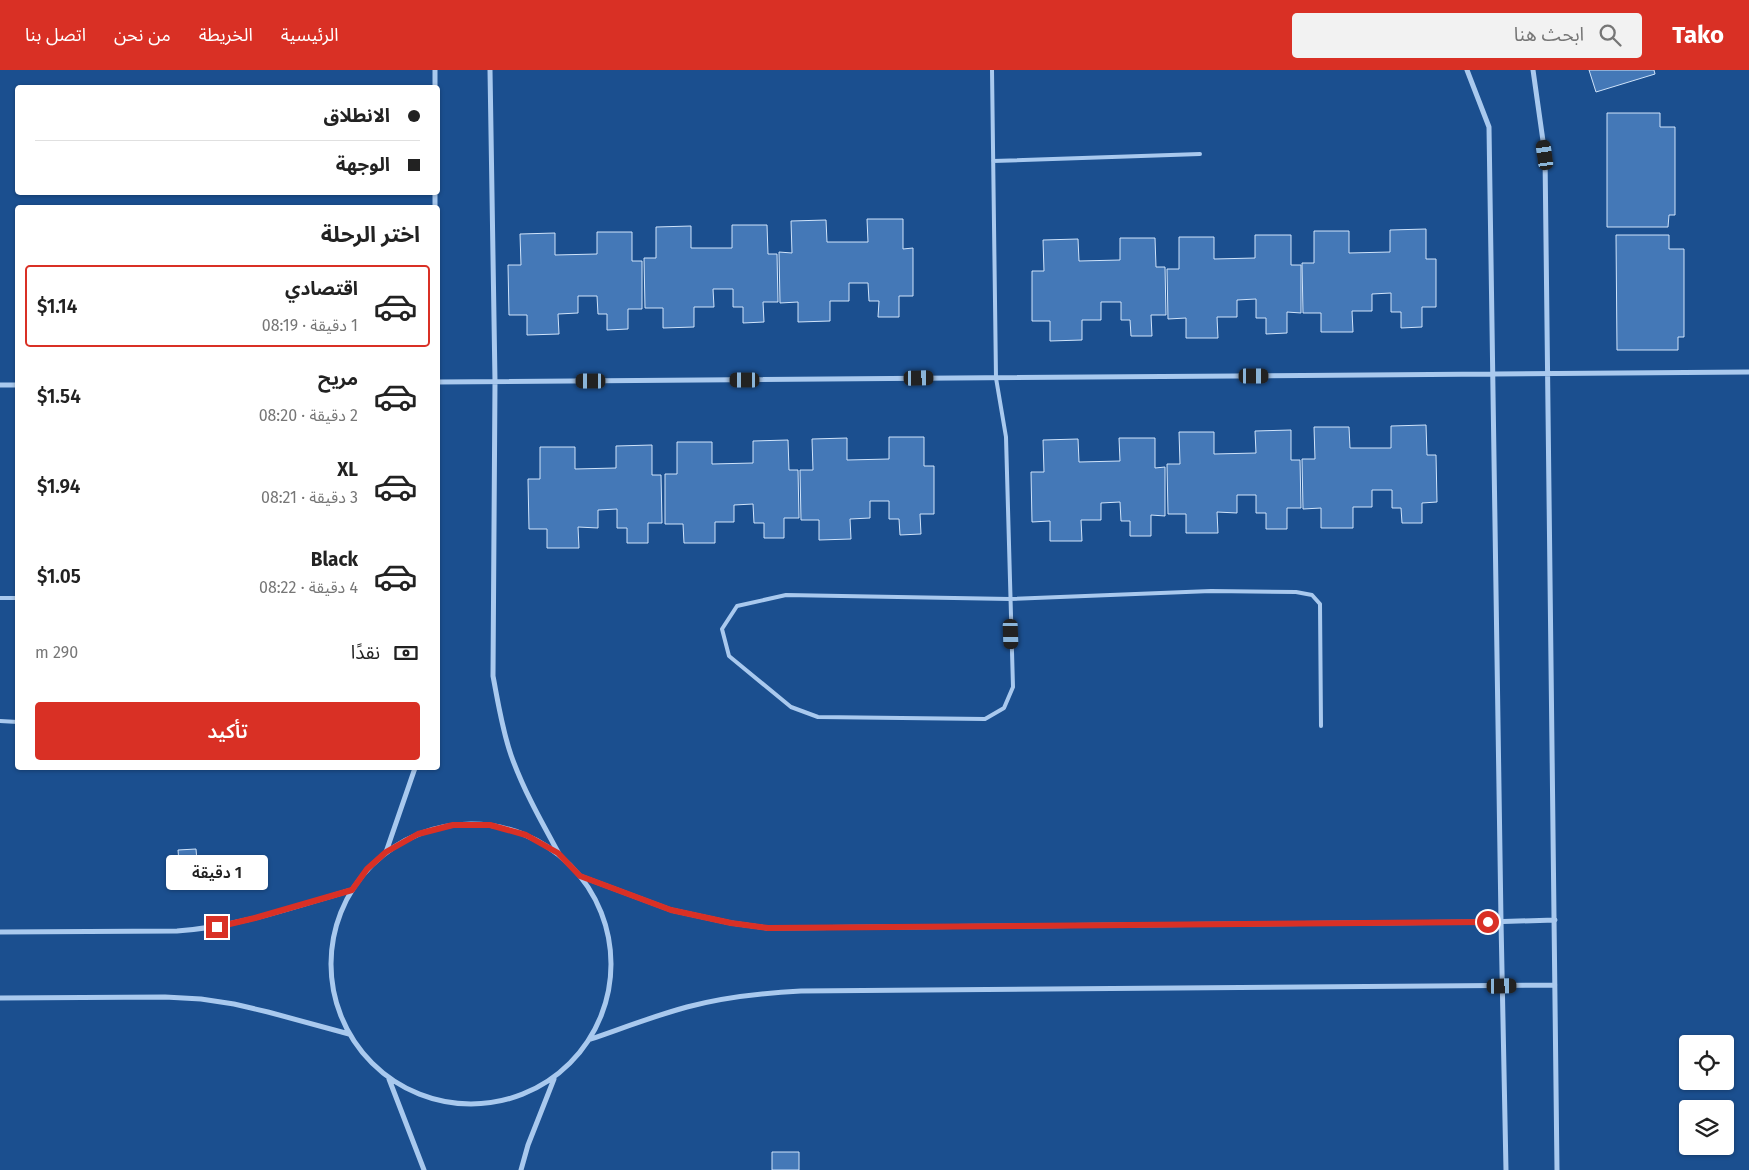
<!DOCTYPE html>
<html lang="ar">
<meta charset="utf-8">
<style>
:root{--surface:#fff;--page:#f2f2f2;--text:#222;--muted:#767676;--line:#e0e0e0;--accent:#d93025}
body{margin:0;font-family:"Fira Sans","Noto Sans Arabic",sans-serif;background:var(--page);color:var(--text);direction:rtl;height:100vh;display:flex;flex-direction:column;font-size:19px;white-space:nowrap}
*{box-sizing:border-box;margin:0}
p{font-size:16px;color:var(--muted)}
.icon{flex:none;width:28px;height:28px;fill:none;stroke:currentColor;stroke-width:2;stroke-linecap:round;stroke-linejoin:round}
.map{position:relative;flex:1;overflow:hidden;direction:ltr}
.drawer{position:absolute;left:15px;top:135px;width:425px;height:565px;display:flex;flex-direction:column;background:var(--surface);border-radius:5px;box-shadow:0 1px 4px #0004;direction:rtl}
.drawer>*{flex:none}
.banner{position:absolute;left:15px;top:15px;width:425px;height:110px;border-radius:5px;box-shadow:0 1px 4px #0004;direction:rtl;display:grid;align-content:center;height:110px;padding:0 20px;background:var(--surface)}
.controls{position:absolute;left:1679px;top:965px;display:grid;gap:10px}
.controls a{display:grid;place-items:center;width:55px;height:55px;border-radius:5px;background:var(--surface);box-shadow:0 1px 4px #0004;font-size:25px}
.end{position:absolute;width:22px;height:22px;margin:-11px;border:6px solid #d93025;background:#fff;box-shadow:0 0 0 2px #fff}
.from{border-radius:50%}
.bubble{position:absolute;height:35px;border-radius:5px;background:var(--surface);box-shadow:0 1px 4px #0004;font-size:16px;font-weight:600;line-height:35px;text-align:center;direction:rtl}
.car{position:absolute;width:15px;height:30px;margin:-15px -8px;border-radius:6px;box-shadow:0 0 4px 1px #0007;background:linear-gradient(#222 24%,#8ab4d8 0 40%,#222 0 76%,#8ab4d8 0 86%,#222 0)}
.banner b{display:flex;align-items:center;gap:18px;height:48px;font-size:19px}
.banner b+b{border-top:1px solid var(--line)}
.banner i{width:12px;height:12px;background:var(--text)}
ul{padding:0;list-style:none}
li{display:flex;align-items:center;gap:15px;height:82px;margin:0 10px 8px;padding:0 10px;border:2px solid transparent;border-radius:5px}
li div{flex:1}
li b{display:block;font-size:19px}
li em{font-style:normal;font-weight:600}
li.active{border-color:var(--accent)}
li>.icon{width:45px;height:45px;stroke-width:1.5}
h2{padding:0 20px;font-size:22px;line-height:60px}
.pay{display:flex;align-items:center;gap:12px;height:55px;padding:0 20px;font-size:19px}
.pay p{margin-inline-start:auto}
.button{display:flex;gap:10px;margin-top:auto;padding:10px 20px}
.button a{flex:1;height:58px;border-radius:5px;background:var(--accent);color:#fff;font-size:20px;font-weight:600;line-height:58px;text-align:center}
header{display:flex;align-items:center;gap:30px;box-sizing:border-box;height:70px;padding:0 25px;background:var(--accent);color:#fff}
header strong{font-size:24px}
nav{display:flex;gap:28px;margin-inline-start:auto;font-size:18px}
.search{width:350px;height:45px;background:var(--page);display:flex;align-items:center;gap:12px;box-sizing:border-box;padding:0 18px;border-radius:5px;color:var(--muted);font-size:19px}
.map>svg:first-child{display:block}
</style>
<header>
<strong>Tako</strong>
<div class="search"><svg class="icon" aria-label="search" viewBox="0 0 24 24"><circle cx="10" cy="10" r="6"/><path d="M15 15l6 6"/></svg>ابحث هنا</div>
<nav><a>الرئيسية</a><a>الخريطة</a><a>من نحن</a><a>اتصل بنا</a></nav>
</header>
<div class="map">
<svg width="1749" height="1100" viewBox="0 0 1749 1100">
<rect width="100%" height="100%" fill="#1b4f8f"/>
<path fill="#4478b7" stroke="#cfe3fa" d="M 1589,0 L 1654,0 L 1655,4 L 1596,22 Z
M 1607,43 L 1660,43 L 1660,57 L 1675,57 L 1675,145 L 1669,145 L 1668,157 L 1607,157 Z
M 867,149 L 903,149 L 903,179 L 913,178 L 913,226 L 899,226 L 899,247 L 878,247 L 879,231 L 869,231 L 868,213 L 849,213 L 849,231 L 830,231 L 830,251 L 798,252 L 798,232 L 780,233 L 779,182 L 792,183 L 791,151 L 826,150 L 827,172 L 868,172 Z
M 732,155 L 767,155 L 768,184 L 777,184 L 778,232 L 763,232 L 764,252 L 743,253 L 743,237 L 733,237 L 733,219 L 713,219 L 714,237 L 694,237 L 694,257 L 663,258 L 663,238 L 645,238 L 644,188 L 656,188 L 656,157 L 691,156 L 691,178 L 732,178 Z
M 1426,159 L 1426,189 L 1436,189 L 1436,237 L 1422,237 L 1422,257 L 1401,258 L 1401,242 L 1391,242 L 1391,223 L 1372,224 L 1372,241 L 1352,241 L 1353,262 L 1321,262 L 1321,243 L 1303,243 L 1302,193 L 1314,193 L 1314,161 L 1349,161 L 1349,183 L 1390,182 L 1390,160 Z
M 597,162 L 632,162 L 632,191 L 642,191 L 642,239 L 628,239 L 628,259 L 607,260 L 607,244 L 598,244 L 597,226 L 578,226 L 578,243 L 558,244 L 559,264 L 527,265 L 527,245 L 509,245 L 508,195 L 521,195 L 520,164 L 555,163 L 555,185 L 597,184 Z
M 1255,165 L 1291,165 L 1291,195 L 1301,195 L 1301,243 L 1287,242 L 1287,263 L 1266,264 L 1266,248 L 1256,248 L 1256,229 L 1237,230 L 1237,247 L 1217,247 L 1218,268 L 1186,268 L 1186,248 L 1168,249 L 1167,199 L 1179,199 L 1179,167 L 1214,167 L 1214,189 L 1255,188 Z
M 1616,165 L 1669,165 L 1669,179 L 1684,179 L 1684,267 L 1678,267 L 1678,280 L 1617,280 Z
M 1120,168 L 1155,168 L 1156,197 L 1165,197 L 1166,245 L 1151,245 L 1152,266 L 1131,266 L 1130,250 L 1121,250 L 1121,232 L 1101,232 L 1101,250 L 1082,250 L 1082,270 L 1050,271 L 1050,251 L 1032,251 L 1032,201 L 1044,201 L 1043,170 L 1078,169 L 1079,191 L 1120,190 Z
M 1426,355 L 1427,385 L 1436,385 L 1437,432 L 1422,433 L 1422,453 L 1402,453 L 1401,438 L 1392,438 L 1392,420 L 1372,420 L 1372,437 L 1353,437 L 1353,458 L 1321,458 L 1321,438 L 1303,439 L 1302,389 L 1315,389 L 1314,357 L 1349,357 L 1350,378 L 1391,378 L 1391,356 Z
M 1291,360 L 1291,390 L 1300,390 L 1301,438 L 1287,438 L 1287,459 L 1266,459 L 1266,443 L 1256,443 L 1256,425 L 1237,425 L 1237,443 L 1217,442 L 1218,463 L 1186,463 L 1186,444 L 1168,444 L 1167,394 L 1180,394 L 1179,362 L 1214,362 L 1214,384 L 1256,383 L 1255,361 Z
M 889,367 L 924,367 L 924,396 L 934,396 L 934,444 L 920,444 L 921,464 L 900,465 L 899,449 L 889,449 L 889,431 L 870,431 L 870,448 L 850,449 L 851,469 L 819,470 L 819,450 L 801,450 L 800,400 L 813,400 L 812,369 L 847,368 L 847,390 L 889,389 Z
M 1119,368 L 1155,368 L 1155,398 L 1165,397 L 1165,446 L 1151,445 L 1151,466 L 1130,466 L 1130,451 L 1121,451 L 1120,432 L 1101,433 L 1101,450 L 1081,450 L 1082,471 L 1050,471 L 1050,451 L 1032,452 L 1031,402 L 1044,402 L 1043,370 L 1078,369 L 1079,392 L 1120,391 Z
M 788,370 L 789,400 L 798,400 L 799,448 L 784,448 L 784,468 L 764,468 L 764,453 L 754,453 L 753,434 L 734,435 L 734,452 L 715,452 L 715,473 L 684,473 L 683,454 L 665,454 L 665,404 L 677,404 L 677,372 L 712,372 L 712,394 L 753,393 L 753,371 Z
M 652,375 L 652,405 L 661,405 L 662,453 L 648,453 L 648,473 L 627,473 L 627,458 L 617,458 L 617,439 L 598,440 L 598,458 L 578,457 L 579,478 L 547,478 L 547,459 L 529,459 L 528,409 L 540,409 L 540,377 L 575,377 L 575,399 L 616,398 L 616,376 Z
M 196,779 L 198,803 L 180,805 L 178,780 Z
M 772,1082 L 799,1082 L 799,1100 L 772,1100 Z"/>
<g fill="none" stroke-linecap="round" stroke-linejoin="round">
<path stroke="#a9c9ee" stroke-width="4" d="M 992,0 L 996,308 L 1006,367 L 1013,617 L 1004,638 L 985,649 L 818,647 L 791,637 L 729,586 L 722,559 L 737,536 L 786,525 L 1010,529 L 1211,521 L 1296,522 L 1312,525 L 1320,534 L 1321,656
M 993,91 L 1200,84
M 0,528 L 18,528
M 0,651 L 18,652"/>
<path stroke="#a9c9ee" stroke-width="5" d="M 435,0 L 435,18
M 490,0 L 495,311 L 493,606 C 498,632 502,659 511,685 C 523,719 541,751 558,782
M 1467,0 L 1489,57 L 1501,851 L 1506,1100
M 1533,0 L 1545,85 L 1557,1100
M 435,122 L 435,138
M 438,312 L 1749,302
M 0,315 L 18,315
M331 894a140 140 0 1 1 280 0a140 140 0 1 1-280 0Z
M 386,782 L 415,698
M 580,806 L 671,840 L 731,853 L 767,858 L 1488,852 L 1555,850
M 0,862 L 177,861 C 238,857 293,837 352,820
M 0,928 L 165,927 L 201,929 L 234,934 L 268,942 L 349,964
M 591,969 C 623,958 654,946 687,937 C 724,927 762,923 801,921 L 1555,915
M 389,1009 L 424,1100
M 521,1100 L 528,1075 L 554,1009"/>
</g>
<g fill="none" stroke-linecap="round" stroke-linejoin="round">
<path stroke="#d93025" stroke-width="6" d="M 217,857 L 255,848 L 352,820 L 367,799 L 386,782 L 418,764 L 453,755 L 490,755 L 526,765 L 558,783 L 580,806 L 671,840 L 731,853 L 768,858 L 1488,852"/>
</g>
</svg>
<div class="controls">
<a><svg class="icon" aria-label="locate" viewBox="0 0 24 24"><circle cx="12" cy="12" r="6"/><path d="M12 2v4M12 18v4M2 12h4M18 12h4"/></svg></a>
<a><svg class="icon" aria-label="layers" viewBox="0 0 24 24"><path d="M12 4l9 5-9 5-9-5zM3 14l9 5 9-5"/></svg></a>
</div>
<i class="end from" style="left:1488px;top:852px"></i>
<i class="end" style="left:217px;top:857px"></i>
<div class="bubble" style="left:166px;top:785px;width:102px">1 دقيقة</div>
<i class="car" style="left:1545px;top:85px;rotate:352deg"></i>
<i class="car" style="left:1254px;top:306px;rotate:90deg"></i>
<i class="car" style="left:919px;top:308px;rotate:89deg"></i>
<i class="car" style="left:745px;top:310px;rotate:270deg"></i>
<i class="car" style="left:591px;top:311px;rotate:270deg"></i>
<i class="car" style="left:1011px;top:564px;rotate:178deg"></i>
<i class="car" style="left:1502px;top:916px;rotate:89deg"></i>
<div class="banner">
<b><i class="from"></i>الانطلاق</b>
<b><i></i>الوجهة</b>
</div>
<section class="drawer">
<h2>اختر الرحلة</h2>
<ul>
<li class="active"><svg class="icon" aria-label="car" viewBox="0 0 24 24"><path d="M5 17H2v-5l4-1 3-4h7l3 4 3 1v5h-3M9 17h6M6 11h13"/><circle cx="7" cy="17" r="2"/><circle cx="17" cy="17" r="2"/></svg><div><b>اقتصادي</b><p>1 دقيقة · 08:19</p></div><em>$1.14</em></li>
<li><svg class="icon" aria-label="car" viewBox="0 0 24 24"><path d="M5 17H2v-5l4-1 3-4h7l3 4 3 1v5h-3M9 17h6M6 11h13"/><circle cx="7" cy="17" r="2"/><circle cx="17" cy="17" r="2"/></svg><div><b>مريح</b><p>2 دقيقة · 08:20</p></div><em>$1.54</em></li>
<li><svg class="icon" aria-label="car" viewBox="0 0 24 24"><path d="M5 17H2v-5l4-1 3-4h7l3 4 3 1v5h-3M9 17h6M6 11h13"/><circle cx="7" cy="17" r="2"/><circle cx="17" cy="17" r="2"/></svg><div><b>XL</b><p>3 دقيقة · 08:21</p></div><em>$1.94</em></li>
<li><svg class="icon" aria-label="car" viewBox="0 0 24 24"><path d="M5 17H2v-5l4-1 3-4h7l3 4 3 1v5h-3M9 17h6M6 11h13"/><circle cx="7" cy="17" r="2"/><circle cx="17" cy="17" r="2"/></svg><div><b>Black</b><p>4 دقيقة · 08:22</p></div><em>$1.05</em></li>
</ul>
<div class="pay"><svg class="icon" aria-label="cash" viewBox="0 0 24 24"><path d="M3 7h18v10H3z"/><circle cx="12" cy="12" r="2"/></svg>نقدًا<p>290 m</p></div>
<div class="button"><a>تأكيد</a></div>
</section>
</div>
